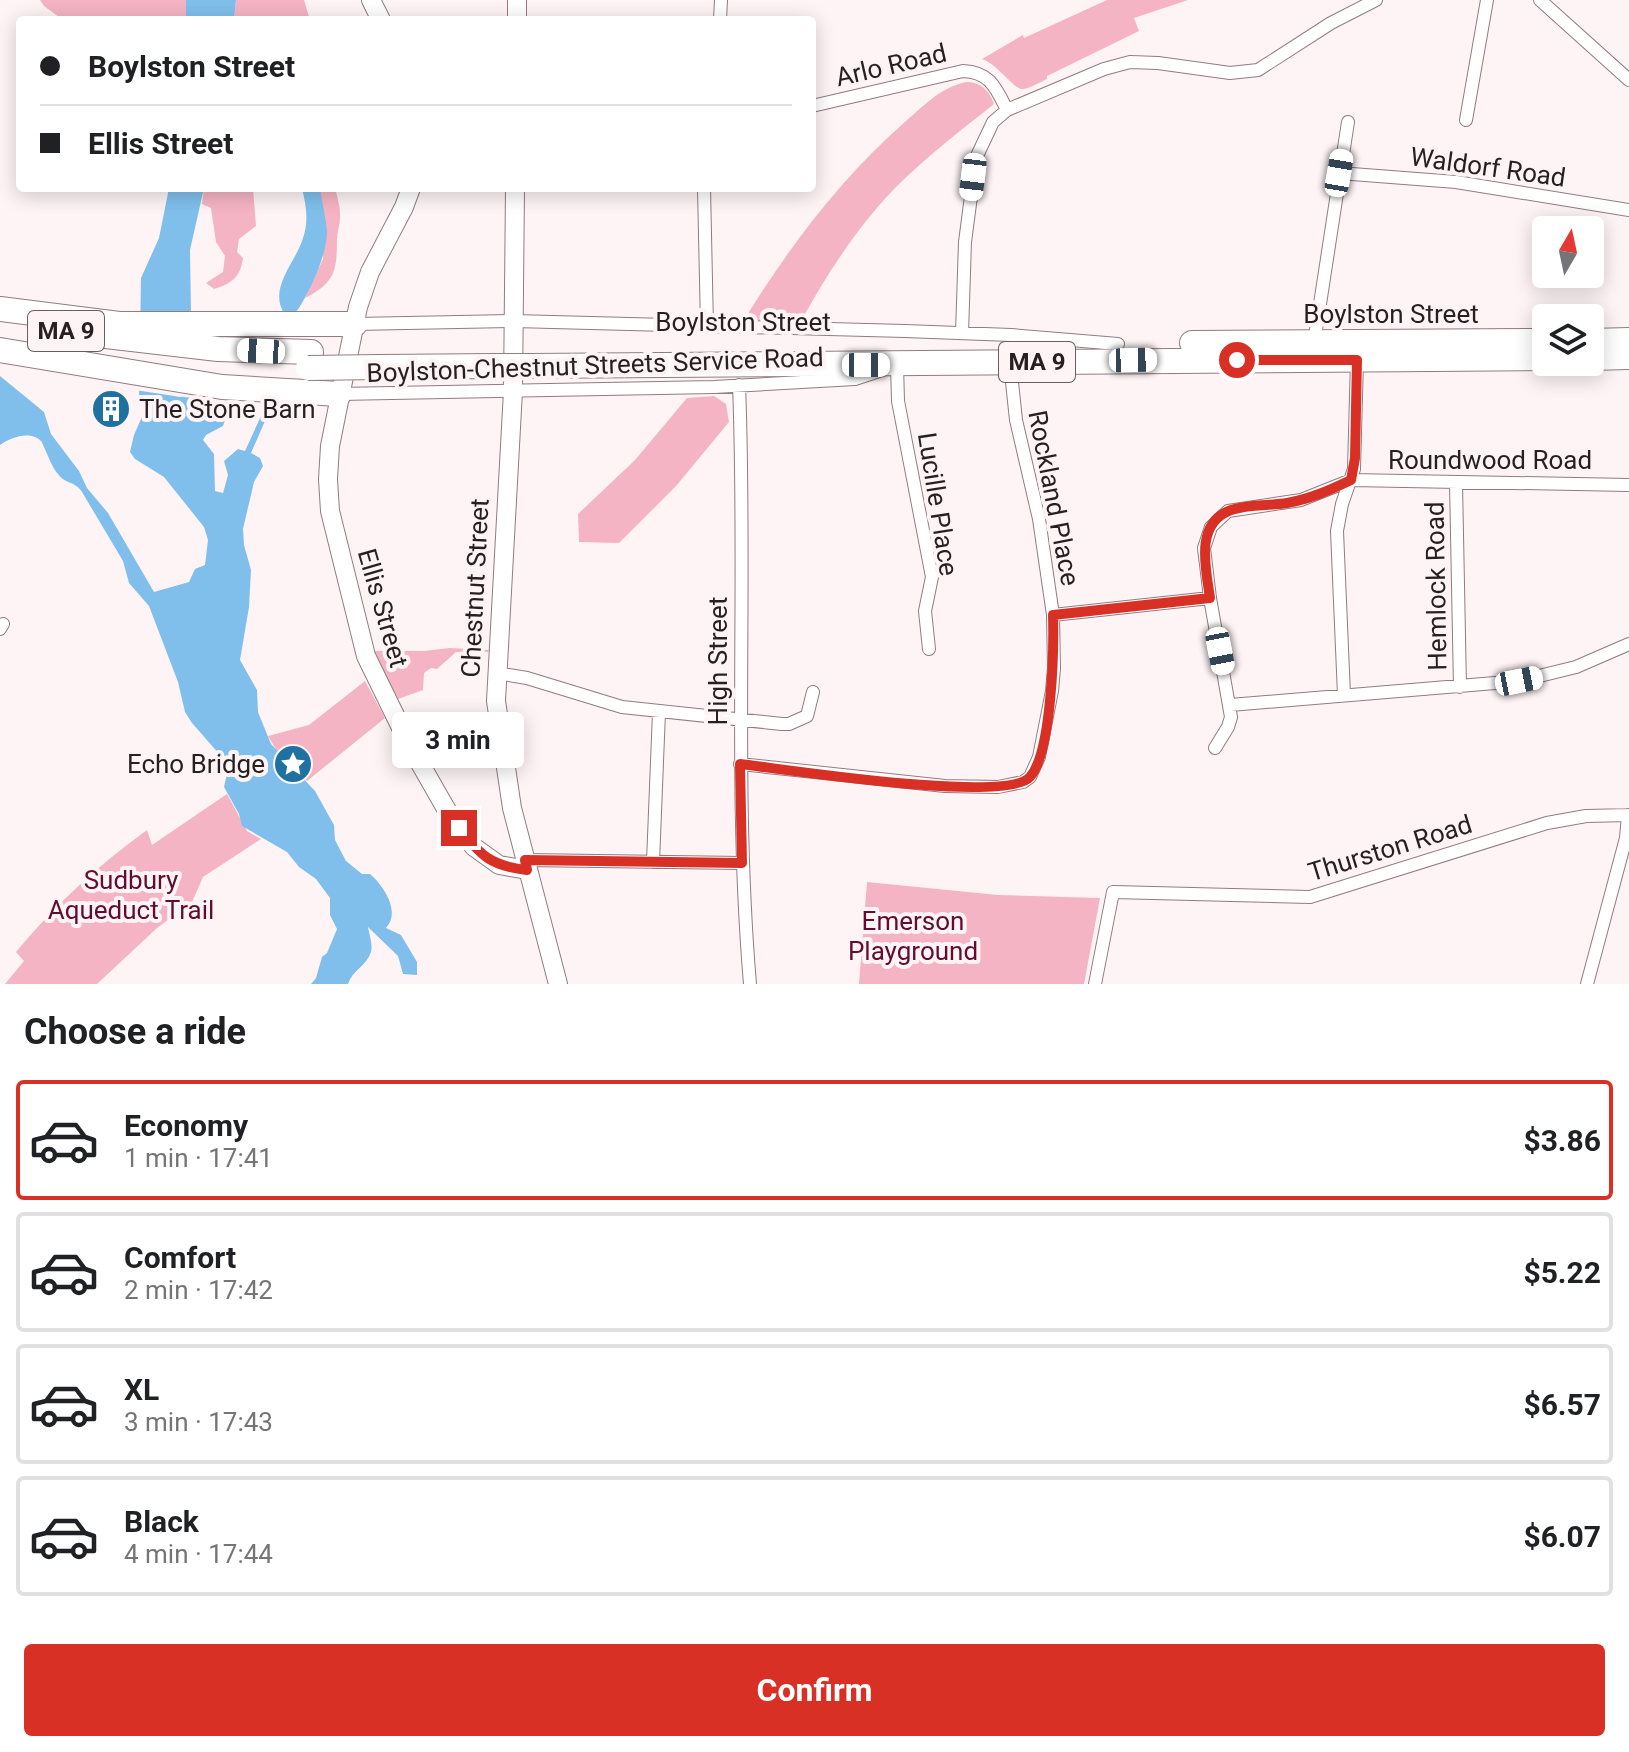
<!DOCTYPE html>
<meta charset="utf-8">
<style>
:root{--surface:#fff;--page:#f2f2f2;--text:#202124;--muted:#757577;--line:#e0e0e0;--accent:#d93025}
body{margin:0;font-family:Roboto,sans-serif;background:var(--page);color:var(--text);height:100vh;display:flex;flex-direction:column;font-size:30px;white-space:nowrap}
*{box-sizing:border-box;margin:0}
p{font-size:26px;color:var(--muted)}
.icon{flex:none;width:44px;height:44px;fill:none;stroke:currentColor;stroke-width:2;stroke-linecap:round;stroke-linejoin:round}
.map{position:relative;height:984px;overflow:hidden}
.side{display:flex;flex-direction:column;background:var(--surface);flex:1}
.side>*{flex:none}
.hud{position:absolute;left:16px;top:16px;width:800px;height:176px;border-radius:8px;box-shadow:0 4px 20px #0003;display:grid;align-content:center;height:176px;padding:0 24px;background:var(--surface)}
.needle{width:52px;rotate:9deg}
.controls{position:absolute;left:1532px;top:216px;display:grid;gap:16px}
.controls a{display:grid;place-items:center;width:72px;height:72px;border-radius:8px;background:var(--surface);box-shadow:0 4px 20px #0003;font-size:40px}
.end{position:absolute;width:36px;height:36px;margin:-18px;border:10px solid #d93025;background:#fff;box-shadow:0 0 0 4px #fff}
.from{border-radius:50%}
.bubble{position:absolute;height:56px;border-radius:8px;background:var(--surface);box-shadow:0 4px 20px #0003;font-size:26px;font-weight:700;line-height:56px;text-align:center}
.car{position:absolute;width:24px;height:48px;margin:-24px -12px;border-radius:10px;box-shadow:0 0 6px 2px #0007;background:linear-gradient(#fff 24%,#345 0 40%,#fff 0 76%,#345 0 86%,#fff 0)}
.hud b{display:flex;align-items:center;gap:28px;height:76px;font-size:30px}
.hud b+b{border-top:2px solid var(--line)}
.hud i{width:20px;height:20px;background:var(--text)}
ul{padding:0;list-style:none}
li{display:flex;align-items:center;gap:24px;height:120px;margin:0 16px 12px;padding:0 8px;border:4px solid var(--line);border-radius:8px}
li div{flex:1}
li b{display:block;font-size:30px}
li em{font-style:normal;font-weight:700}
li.active{border-color:var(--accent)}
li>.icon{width:72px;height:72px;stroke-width:1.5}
h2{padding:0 24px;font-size:36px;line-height:96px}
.primary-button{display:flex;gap:16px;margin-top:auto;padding:16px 24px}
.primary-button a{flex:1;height:92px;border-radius:8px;background:var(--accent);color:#fff;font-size:32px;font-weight:700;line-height:92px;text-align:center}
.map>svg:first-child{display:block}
</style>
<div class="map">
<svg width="1629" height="984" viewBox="0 0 1629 984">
<rect width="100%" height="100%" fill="#fef4f6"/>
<path fill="#f5b4c3" d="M 40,0 L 186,0 L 186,20 L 63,20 L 44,6 Z
M 236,0 L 304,0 L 310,20 L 234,20 Z
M 1107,0 L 1188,0 L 1134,18 L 1139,31 L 1047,76 L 1047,79 C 1040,82 1031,88 1023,89 C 1014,90 999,65 982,59 L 1023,35 L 1024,38 Z
M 966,82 C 981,82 989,90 994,104 C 960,131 925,158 894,189 C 856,229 827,274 801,321 L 744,320 C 789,247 841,178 906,121 C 926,104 940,88 966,82 Z
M 204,188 L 253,188 L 256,226 L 239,239 L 237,252 L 243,258 C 240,278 232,283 214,289 L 206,283 L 223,272 L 225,256 L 216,242 L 211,208 L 202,204 Z
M 320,188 L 335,188 C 337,196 340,205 340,214 C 341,223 337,231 337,240 C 337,270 335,283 305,298 L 323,259 Z
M 714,396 L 726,404 L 729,422 L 676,486 L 619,543 L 579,542 L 578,514 L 635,460 L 687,398 Z
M 450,648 L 489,650 L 488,652 L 456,652 L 437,669 L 431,668 L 424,673 L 423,690 L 398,699 L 372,651 L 424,651 Z
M 365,681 L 385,718 L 307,781 L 280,756 L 268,736 L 309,725 Z
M 227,794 L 247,831 L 261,839 L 203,877 L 192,902 L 157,928 L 97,984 L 5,984 L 24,961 L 16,952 C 55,905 97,866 147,830 L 152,845 Z
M 867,882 L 998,895 L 1100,898 L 1084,984 L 859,984 Z"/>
<path fill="#80bfec" d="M 186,0 L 236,0 L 234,20 L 186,20 Z
M 169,188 L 204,188 L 190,250 L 191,312 L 174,312 L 174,396 L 194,398 L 228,411 L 223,426 L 206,435 L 203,440 L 214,454 L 215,491 L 223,493 L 228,475 L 224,461 L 238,449 L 245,451 L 266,405 L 272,405 L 251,453 L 260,458 L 263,466 L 254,482 L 243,529 L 244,545 L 251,570 L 249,607 L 240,660 L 257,690 L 258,712 L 271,744 L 315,791 L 334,825 L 335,840 L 346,861 L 362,874 L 370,874 C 384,886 401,912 386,928 L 401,935 L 417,962 L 417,975 L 403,974 L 398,956 L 368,927 C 369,934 373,944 371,952 C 367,965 352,971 348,984 L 311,984 L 316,978 L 322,957 L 327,953 L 337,929 L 330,915 L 330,898 L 316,879 L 299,867 L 287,852 L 242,826 L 239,814 L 224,787 L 228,769 L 227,763 L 192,723 L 185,712 L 178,682 L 149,606 L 129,583 L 123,561 L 82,492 C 75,481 65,484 58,474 C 50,465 44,444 41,441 C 30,430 10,438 0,445 L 0,376 L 44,412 L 51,434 L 79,471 L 87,488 L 108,513 L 154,592 L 189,582 L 195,569 L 205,565 L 208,540 L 204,527 L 164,477 L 135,459 L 130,452 L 134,435 L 144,412 L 139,397 L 141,278 L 159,238 Z
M 302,188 L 320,188 C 322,203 326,217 327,232 C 327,254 311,289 299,308 L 295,313 L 284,313 C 268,288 296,262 303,238 C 309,221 306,205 302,188 Z"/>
<path fill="#fef4f6" d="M 136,312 L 177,316 L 177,392 L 181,393 L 181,397 L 135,390 Z"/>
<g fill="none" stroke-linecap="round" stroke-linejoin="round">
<defs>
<path id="street" d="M 1540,0 L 1629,80
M 720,20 L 721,0
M 812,106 L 963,71 C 990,72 996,88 1007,110
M 1466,120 L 1487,0
M 1339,173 L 1456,182 L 1629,210
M 704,188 L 707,327
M 355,324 L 514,321 L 905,331 L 1011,335 L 1118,344
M 962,333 L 965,242 L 976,158 L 993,122 L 1007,110 L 1104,69 L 1130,62 L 1158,63 L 1230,73 L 1258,70 L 1331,23 L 1376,0
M 1314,343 L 1348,122
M 739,385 C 747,585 733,785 750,984
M 339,394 L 714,387 L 855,379 L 897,365 L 898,401 L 932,577 L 925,611 L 929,649
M 1456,483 L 1460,687
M 1053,615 L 1210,598
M 0,629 L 3,624
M 496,673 L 527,678 L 622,707 L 782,724 L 789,724 L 807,716 L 813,692
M 1344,695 L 1337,531 L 1342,504 L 1354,469 L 1357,360
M 1230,705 L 1519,681 L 1576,667 L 1629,644
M 1215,748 L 1228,727 L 1231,717 L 1210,598 L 1204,548 L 1211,527 L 1228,511 L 1301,500 L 1351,480 L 1629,485
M 740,764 L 945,786 L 998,787 L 1023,782 L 1030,777 L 1039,757 L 1052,691 L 1054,668 L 1053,615 L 1039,519 L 1016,420 L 1010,363
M 525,860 L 742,863
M 653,862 L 659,712
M 1095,984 L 1113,892 L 1310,897 L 1547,823 L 1586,816 L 1629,815
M 1587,984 L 1626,838 L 1628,815"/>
<path id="secondary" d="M 371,0 L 381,20
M 517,20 L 517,0
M 411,188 L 404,207 L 370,272 L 358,307 L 330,446 L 328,479 L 330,511 L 366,656 L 409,744 L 449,814 L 474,847 L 499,865 L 527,870
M 515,188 L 513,391 L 496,701 L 512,808 L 558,984"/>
<path id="highway" d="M 0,309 L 119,324 L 355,324
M 106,336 L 218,349 L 311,352
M 1590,341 L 1629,340
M 1192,343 L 1546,341
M 0,350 L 222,387 L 339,394
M 1590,358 L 1629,357
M 529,366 L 1546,358
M 380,367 L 498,366"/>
</defs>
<use href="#street" stroke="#917c80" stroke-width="14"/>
<use href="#secondary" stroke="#917c80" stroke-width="20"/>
<use href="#highway" stroke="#917c80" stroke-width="26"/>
<use href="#street" stroke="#fff" stroke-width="12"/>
<use href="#secondary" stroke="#fff" stroke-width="18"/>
<use href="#highway" stroke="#fff" stroke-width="24"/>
<defs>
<path id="highway-bridge" d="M 498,366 L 529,366
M 308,368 L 380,367"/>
</defs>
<use href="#highway-bridge" stroke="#917c80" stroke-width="26" stroke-linecap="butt"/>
<use href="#highway-bridge" stroke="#fff" stroke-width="24"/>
</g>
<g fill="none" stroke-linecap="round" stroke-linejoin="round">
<path stroke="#d93025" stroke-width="10" d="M 459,828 C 481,856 491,866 527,870 L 525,860 L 742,863 L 740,764 C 784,769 1006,804 1030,777 C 1052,752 1054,649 1053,615 L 1210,598 C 1206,569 1194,523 1231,510 C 1249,504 1269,506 1287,503 C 1310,499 1330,490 1351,480 L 1355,458 L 1357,360 L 1237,360"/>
</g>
<defs>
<symbol id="building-disc" viewBox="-11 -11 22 22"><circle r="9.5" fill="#1f71a2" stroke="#fef4f6"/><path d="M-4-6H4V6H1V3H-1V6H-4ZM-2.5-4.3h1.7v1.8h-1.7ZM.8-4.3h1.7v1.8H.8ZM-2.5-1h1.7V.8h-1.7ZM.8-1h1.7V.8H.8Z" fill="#fff"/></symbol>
<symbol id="sight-disc" viewBox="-11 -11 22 22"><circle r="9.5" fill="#1f71a2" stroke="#fef4f6"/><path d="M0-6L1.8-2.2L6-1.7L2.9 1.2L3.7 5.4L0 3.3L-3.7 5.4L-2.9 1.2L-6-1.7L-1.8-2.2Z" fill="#fff"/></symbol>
</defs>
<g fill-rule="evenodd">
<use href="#building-disc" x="89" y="387" width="44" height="44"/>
<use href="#sight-disc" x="271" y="742" width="44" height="44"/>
</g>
<g text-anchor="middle" stroke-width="8" stroke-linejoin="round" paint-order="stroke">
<g fill="#fef4f6" stroke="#685f61" stroke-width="2">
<rect x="28" y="311" width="76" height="40" rx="6"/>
<rect x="999" y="342" width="76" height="40" rx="6"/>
</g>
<g font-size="24" font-weight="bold" fill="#271f21">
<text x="66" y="339">MA 9</text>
<text x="1037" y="370">MA 9</text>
</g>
<g font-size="26" fill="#271f21" stroke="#fef4f6">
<text transform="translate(891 65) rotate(-13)" y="9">Arlo Road</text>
<text transform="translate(1488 167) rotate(8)" y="9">Waldorf Road</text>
<text x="1391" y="323">Boylston Street</text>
<text x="743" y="331">Boylston Street</text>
<text transform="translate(595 365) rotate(-2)" y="9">Boylston-Chestnut Streets Service Road</text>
<text x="1490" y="469">Roundwood Road</text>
<text transform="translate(1054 498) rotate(79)" y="9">Rockland Place</text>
<text transform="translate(938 504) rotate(81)" y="9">Lucille Place</text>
<text transform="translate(1436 586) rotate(-91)" y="9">Hemlock Road</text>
<text transform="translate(475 588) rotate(-87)" y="9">Chestnut Street</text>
<text transform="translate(383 608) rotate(74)" y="9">Ellis Street</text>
<text transform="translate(718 661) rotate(-90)" y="9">High Street</text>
<text transform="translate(1390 848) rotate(-17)" y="9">Thurston Road</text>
</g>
<g font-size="26" fill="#271f21" stroke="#fef4f6" text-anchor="start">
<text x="139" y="418">The Stone Barn</text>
<text x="265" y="773" text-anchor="end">Echo Bridge</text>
</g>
<g font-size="26" fill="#640c30" stroke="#fef4f6">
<text x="131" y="889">Sudbury<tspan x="131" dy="30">Aqueduct Trail</tspan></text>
<text x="913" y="930">Emerson<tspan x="913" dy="30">Playground</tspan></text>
</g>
</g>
</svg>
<div class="controls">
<a><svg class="needle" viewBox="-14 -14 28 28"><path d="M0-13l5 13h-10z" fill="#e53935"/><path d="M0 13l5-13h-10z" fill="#757577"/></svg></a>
<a><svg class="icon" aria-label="layers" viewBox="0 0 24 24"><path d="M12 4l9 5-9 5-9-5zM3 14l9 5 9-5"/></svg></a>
</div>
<i class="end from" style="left:1237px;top:360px"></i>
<i class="end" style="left:459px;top:828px"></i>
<div class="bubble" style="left:392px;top:712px;width:132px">3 min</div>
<i class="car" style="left:1339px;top:173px;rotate:10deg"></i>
<i class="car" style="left:973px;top:177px;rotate:187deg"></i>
<i class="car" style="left:261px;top:351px;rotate:273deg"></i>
<i class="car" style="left:1133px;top:360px;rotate:89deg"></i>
<i class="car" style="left:866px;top:365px;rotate:90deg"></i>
<i class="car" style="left:1220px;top:651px;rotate:169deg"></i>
<i class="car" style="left:1519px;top:681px;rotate:79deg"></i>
<div class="hud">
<b><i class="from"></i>Boylston Street</b>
<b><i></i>Ellis Street</b>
</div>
</div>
<section class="side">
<h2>Choose a ride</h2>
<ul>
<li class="active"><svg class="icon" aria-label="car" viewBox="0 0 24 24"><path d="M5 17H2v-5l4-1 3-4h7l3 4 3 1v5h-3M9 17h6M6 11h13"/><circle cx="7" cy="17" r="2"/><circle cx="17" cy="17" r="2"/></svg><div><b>Economy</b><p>1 min · 17:41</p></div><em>$3.86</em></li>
<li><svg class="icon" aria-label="car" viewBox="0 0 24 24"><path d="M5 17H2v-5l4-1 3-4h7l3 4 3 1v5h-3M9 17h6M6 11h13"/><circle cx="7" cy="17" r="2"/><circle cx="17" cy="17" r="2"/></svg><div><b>Comfort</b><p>2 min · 17:42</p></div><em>$5.22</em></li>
<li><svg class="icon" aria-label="car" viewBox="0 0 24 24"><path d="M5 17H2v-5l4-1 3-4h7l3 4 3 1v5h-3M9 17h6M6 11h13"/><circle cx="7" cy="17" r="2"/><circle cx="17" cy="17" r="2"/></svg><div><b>XL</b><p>3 min · 17:43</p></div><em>$6.57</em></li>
<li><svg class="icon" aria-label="car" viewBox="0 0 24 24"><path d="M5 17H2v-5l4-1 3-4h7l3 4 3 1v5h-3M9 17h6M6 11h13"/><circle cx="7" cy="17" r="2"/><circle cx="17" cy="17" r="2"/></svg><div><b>Black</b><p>4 min · 17:44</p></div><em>$6.07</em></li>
</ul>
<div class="primary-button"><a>Confirm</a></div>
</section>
